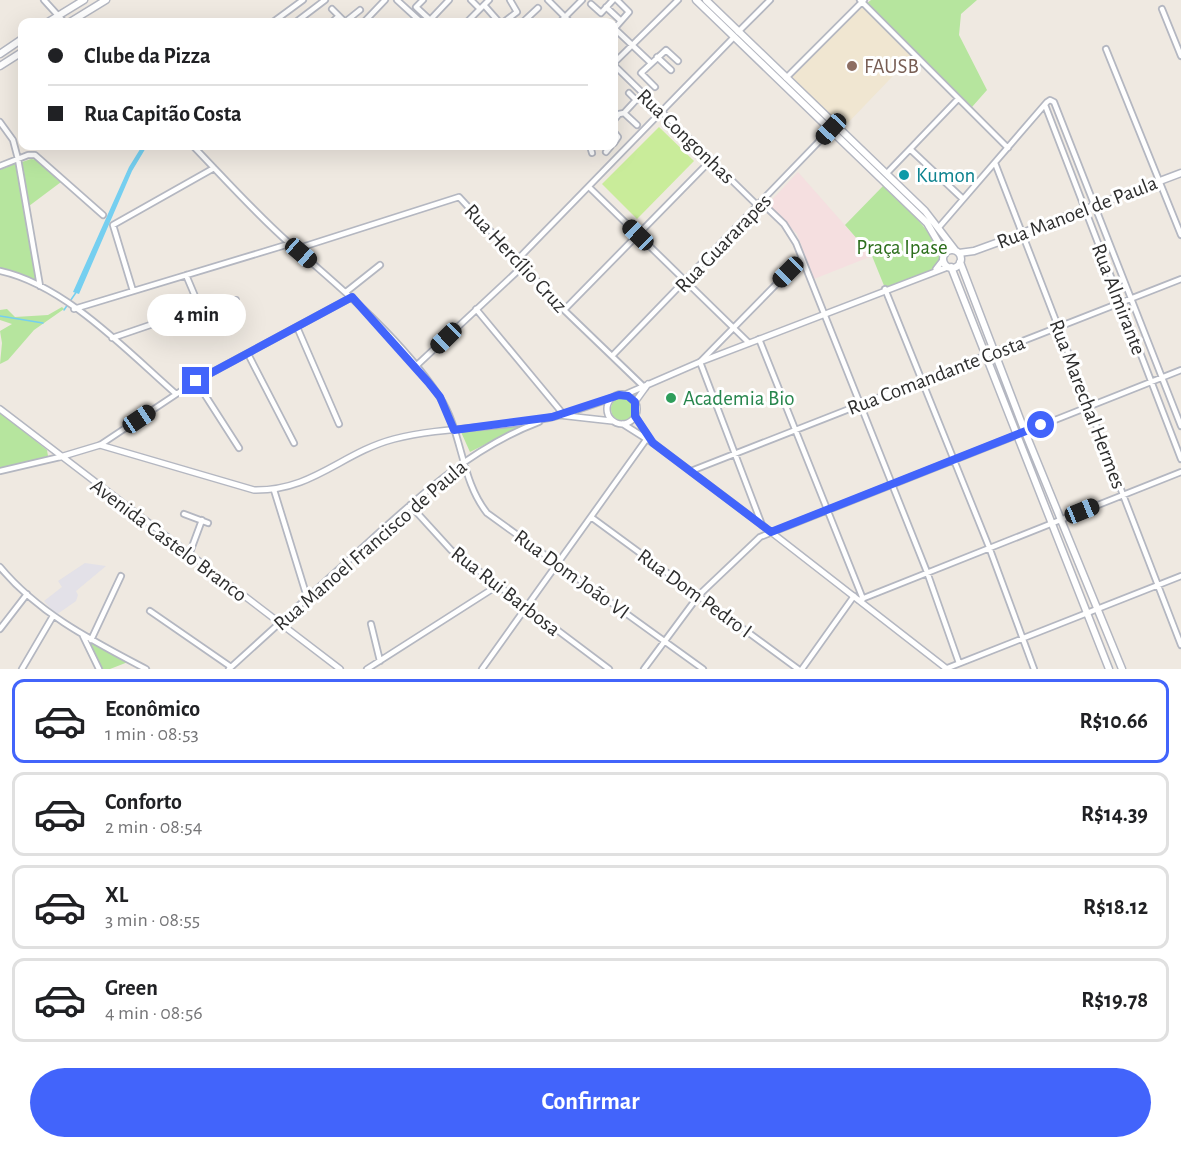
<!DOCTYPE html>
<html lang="pt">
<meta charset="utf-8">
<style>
:root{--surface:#fff;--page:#f2f2f2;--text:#202124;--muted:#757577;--line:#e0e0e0;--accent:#4264fb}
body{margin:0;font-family:"Alegreya Sans",sans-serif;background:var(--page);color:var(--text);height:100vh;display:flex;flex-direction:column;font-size:22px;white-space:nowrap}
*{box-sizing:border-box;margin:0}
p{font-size:20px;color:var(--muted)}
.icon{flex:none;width:33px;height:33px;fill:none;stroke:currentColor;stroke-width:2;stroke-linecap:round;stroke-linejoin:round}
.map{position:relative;height:669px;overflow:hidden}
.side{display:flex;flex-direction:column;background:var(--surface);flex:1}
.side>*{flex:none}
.banner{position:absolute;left:18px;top:18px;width:600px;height:132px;border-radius:12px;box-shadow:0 6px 24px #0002;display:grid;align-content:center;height:132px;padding:0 30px;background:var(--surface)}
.end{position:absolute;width:27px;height:27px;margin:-14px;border:8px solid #4264fb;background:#fff;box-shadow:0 0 0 3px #fff}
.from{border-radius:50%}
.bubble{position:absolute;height:42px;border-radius:21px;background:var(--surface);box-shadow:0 6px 24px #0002;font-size:20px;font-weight:700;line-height:42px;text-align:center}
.car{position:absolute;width:18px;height:36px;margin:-18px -9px;border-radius:8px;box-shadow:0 0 4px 2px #0007;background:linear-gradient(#222 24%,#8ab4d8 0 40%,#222 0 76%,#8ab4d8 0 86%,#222 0)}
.banner b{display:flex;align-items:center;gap:21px;height:57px;font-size:22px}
.banner b+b{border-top:2px solid var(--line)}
.banner i{width:15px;height:15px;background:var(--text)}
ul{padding:10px 0 0;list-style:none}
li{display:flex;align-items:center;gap:18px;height:84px;margin:0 12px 9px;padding:0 18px;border:3px solid var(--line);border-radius:12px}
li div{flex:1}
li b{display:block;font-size:22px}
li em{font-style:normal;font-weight:700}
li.on{border-color:var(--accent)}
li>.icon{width:54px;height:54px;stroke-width:1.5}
.button{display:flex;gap:12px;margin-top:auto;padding:12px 30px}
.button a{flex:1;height:69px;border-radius:36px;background:var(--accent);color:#fff;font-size:24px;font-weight:700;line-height:69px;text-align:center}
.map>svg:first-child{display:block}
</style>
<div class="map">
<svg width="1181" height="669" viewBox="0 0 1181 669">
<rect width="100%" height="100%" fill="#efe9e1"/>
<path fill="#e3e1e8" d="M 85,563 L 106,566 L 76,591 L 78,595 L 76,601 L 56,615 L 44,601 L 62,587 L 58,581 Z"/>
<path fill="#f0e6d1" d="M 861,5 L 913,55 L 843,128 L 791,78 Z"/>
<path fill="#f5dfe0" d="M 798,172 L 872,256 L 814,279 L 797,234 L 768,204 Z"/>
<path fill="#b6e59e" d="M 871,0 L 977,0 L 961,14 L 959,35 L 987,90 L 972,107 L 867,3 Z
M 31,159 L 39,160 L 61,182 L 29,206 L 22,162 Z
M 17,163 L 37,283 L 0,269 L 0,170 Z
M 883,186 C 901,205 947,239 939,268 L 885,288 L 872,256 L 845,225 Z
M 62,307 L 64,309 L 34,330 L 8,360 L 0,364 L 2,343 L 0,331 L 12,324 L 0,320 L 0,310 L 7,309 L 15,317 L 48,315 Z
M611 409a12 12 0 1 1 24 0a12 12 0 1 1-24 0Z
M 0,412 L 47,450 L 48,456 L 0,469 Z
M 526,424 L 470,452 L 461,432 Z
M 89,641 L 128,662 L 110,669 L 101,669 Z"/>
<path fill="#c9ec9a" d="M 659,127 L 694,161 L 637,219 L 602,184 Z"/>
<path fill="#75cff0" d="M 142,146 L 147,146 L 132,171 L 79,294 L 73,292 L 129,167 Z"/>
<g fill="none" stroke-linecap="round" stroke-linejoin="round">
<path stroke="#75cff0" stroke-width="1.5" d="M 64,310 L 77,291
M 0,316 L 43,323"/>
<defs>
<path id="minor" d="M 44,0 L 64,22
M 397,0 L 421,22
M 423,0 L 416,7 L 430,20 L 449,0
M 471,0 L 480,9
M 548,0 L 570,22
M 860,0 L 1008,148
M 591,4 L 601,13 L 613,0
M 484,5 L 499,22
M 606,7 L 621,21
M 332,9 L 345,22
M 1162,9 L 1181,56
M 273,22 L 303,0
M 296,22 L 325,0
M 332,22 L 339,16
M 345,22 L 360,10
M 364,22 L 385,0
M 401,22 L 402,22
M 467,22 L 489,0
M 504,22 L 517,12 L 510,0
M 523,22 L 538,8
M 560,22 L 582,0
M 614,28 L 650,62
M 614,29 L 629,12 L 617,0
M 738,32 L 770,0
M 1106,49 L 1181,235
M 657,57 L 671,70
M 614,63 L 678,0
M 614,65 L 758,206
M 786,78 L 864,0
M 655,87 L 641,73 L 666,50 L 678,61
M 614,102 L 614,104
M 1045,105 L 1181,459
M 624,113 L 636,100 L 629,93
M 614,120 L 619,114 L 624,113 L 637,125
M 0,122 L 13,140 L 18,159 L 40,286
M 614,132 L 618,137 L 614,143
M 193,146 C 224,178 255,213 289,243 C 342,289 400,337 439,396 C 463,432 460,479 487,513 L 703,669
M 590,146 L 592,153
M 910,149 L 963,199
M 606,152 L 611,146
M 995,163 L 1181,645
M 0,166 L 28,155 L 35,155 L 103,215
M 887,173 L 958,99
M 590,188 L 749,343
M 762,203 L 784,224 L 796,243 L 927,572 L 959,663
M 940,226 L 1047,102 L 1050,100 L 1054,102 L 1181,426
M 296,249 L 459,197 L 564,310 L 645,388
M 517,260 L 734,37
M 0,271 C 65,285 127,351 176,394
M 186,275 L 200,308
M 885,289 L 989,547 L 1034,669
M 133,291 L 113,225 L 214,168
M 346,292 L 380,265
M 74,309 L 289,244
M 476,309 L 564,415
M 564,310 L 712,159
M 297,327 L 339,424
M 112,338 L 200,308 L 236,300
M 759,339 L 863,599
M 248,354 L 294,443
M 613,355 L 831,129
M 416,366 L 523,266
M 196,381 L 239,448
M 100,445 L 196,381 L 352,297
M 0,471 L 60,457
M 691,471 L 1181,279
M 274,490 L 307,597
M 410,505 L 451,550 L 609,669
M 184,514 L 208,523
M 591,517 L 798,669
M 762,525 L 700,362 L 802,258
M 189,555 L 202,520
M 0,567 C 39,614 93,641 146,669
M 859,600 L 1181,472
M 150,611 L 231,667
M 371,624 L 380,661
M 0,629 L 27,594
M 83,636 L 99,669
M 91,640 L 121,576
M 22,669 L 53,616
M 229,669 C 273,629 317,589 361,549 C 416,499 470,448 539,422
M 367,669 L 497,586
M 482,669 L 648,437
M 644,669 L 699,595 L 760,537 L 1181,370
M 802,669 L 854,596
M 945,669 L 1181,576"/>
<path id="tertiary" d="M 936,269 L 943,260
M607 409a15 15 0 1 1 30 0a15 15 0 1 1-30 0Z
M 624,395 L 700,362 L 948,267
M 635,402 L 648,384
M 0,409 L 340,669
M 558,415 L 612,421
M 635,416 L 650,440
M 623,424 L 653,443 L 762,525 L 947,669
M 60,457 L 100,445 L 254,490 C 313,491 341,453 394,439 C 446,426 501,429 553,417 C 573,412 595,404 614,397"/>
<path id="secondary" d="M 696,0 L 927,223 L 945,254
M 706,0 L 925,211 L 955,250
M 48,22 L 84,0
M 70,22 L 106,0
M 0,54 L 22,39
M 0,66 L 22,52
M943 259a9 9 0 1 1 18 0a9 9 0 1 1-18 0Z
M 959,253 L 974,251 L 996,243 L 1181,173
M 960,262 L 1025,432 L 1122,669
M 951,267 L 1109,669"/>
</defs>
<use href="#minor" stroke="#b4b7c1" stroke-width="8"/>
<use href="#tertiary" stroke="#b4b7c1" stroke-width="8"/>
<use href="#secondary" stroke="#b4b7c1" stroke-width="9"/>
<use href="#minor" stroke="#fff" stroke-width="4.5"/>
<use href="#tertiary" stroke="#fff" stroke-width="5"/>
<use href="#secondary" stroke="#fff" stroke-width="6"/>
</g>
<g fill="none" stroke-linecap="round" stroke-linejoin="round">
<path stroke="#4264fb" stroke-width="8" d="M 196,381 L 352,297 L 428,382 L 440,397 L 454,430 L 552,417 L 619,395 L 628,396 L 635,402 L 635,416 L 653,443 L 771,532 L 1041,425"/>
</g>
<circle fill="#8d6e63" stroke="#fff" stroke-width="2" cx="852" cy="66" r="6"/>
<circle fill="#0f9aa8" stroke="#fff" stroke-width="2" cx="904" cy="175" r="6"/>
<circle fill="#2e9e5b" stroke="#fff" stroke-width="2" cx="671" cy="398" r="6"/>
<g text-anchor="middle" stroke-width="6" stroke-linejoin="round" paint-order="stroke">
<g font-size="21" fill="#785e54" stroke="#fff" text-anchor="start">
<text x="864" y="73">FAUSB</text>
</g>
<g font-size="21" fill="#2e2e2e" stroke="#fff">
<text transform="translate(686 136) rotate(44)" y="7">Rua Congonhas</text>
<text transform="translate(1077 212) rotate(-21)" y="7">Rua Manoel de Paula</text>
<text transform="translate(723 243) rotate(-46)" y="7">Rua Guararapes</text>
<text transform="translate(516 258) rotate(47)" y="7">Rua Hercílio Cruz</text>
<text transform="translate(1119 299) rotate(69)" y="7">Rua Almirante</text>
<text transform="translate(936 375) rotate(-21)" y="7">Rua Comandante Costa</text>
<text transform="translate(1088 404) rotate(69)" y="7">Rua Marechal Hermes</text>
<text transform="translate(169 540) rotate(37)" y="7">Avenida Castelo Branco</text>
<text transform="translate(370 545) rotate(-41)" y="7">Rua Manoel Francisco de Paula</text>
<text transform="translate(572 574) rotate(36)" y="7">Rua Dom João VI</text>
<text transform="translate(506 591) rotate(38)" y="7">Rua Rui Barbosa</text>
<text transform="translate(695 593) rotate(36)" y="7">Rua Dom Pedro I</text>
</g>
<g font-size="21" fill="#0d838f" stroke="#fff" text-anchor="start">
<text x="916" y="182">Kumon</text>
</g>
<g font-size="21" fill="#2c6e1b" stroke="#fff">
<text x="902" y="254">Praça Ipase</text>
</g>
<g font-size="21" fill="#27864d" stroke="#fff" text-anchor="start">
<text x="683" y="405">Academia Bio</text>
</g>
</g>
</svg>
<i class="end from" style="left:1041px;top:425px"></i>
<i class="end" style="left:196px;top:381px"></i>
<div class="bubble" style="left:147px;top:294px;width:99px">4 min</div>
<i class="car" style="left:831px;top:129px;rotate:223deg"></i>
<i class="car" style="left:638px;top:235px;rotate:314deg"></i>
<i class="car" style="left:301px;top:253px;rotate:131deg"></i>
<i class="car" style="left:788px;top:272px;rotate:225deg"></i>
<i class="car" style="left:446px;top:338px;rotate:226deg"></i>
<i class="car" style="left:139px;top:419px;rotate:56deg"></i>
<i class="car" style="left:1082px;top:511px;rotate:68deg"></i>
<div class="banner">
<b><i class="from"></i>Clube da Pizza</b>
<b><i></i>Rua Capitão Costa</b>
</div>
</div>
<section class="side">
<ul>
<li class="on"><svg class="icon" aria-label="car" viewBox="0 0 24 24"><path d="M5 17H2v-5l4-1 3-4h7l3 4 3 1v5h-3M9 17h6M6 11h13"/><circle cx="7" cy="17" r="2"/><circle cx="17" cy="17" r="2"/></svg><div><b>Econômico</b><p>1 min · 08:53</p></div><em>R$10.66</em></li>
<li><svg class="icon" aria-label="car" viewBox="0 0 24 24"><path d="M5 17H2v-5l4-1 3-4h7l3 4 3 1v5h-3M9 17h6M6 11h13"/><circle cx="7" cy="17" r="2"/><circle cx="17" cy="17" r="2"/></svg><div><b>Conforto</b><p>2 min · 08:54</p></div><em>R$14.39</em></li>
<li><svg class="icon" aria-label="car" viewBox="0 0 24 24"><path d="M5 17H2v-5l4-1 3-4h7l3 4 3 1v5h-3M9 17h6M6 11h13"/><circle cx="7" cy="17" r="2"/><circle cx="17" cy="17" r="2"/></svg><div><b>XL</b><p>3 min · 08:55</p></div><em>R$18.12</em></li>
<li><svg class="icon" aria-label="car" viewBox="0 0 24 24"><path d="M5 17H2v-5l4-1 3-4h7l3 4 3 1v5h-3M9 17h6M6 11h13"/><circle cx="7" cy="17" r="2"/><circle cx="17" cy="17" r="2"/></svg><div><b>Green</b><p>4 min · 08:56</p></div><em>R$19.78</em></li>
</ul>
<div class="button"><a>Confirmar</a></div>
</section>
